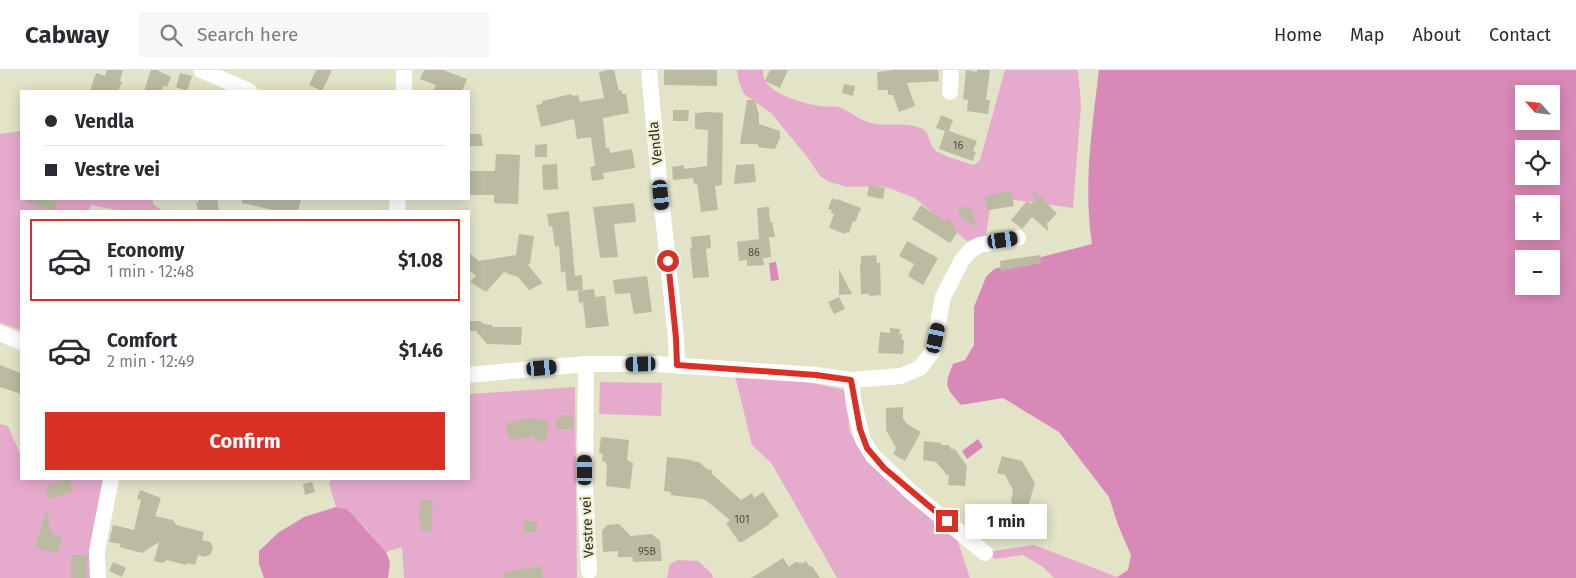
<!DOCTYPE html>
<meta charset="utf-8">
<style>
:root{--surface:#fff;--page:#f7f7f7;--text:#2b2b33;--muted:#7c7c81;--line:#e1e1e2;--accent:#d93025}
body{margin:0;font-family:"Fira Sans",sans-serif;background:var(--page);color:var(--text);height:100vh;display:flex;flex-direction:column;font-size:19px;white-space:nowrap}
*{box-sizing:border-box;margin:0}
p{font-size:16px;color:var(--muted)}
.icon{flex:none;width:28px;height:28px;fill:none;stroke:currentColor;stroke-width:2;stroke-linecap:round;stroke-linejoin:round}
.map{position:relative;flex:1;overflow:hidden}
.side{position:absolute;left:20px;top:140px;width:450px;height:270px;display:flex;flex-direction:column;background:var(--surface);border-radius:0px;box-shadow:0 2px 12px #0003}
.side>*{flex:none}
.banner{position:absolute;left:20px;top:20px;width:450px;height:110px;border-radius:0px;box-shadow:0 2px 12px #0003;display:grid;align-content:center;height:110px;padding:0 25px;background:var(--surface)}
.needle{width:32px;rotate:297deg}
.controls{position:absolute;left:1515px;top:15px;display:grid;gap:10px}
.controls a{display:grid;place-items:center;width:45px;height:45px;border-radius:0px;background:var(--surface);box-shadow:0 2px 12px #0003;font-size:25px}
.end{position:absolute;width:22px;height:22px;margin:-11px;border:6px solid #d93025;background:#fff;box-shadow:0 0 0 2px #fff}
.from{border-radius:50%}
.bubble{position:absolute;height:35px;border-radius:0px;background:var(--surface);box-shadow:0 2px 12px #0003;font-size:16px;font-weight:700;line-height:35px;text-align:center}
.car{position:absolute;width:15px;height:30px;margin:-15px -8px;border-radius:6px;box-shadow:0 0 4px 1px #0007;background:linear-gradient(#222 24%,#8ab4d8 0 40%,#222 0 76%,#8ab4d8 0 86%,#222 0)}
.banner b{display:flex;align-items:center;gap:18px;height:48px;font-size:19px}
.banner b+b{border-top:1px solid var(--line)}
.banner i{width:12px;height:12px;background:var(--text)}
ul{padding:9px 0 0;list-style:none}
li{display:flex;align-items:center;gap:15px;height:82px;margin:0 10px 8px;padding:0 15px;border:2px solid transparent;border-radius:0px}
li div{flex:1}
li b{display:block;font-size:19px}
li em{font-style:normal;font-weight:700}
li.current{border-color:var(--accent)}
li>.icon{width:45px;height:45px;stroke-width:1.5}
.button{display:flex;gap:10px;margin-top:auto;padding:10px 25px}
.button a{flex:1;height:58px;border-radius:0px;background:var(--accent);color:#fff;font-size:20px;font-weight:700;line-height:58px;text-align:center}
header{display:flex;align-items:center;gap:30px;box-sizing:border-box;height:70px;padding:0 25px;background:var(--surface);border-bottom:1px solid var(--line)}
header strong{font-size:24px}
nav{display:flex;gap:28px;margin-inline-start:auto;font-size:18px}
.search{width:350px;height:45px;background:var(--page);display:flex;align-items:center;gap:12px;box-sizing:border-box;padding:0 18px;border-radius:0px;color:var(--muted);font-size:19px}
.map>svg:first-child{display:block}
</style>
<header>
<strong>Cabway</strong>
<div class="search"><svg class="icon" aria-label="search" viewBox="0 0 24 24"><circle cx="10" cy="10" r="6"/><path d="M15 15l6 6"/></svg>Search here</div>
<nav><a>Home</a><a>Map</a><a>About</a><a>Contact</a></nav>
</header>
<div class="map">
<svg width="1576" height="508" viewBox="0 0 1576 508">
<rect width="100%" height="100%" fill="#e2e3c7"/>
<path fill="#e6abcc" d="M 737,0 L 763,0 C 760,22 801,33 819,36 C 825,37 832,36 838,37 C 852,41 859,52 876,54 C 891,56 907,52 921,58 C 930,62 928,73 935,80 C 942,86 964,92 974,95 L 980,90 L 1005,0 L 1078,0 L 1081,35 L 1073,138 L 992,127 L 986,165 L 967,171 L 915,128 L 886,117 L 872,116 L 848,117 L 830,112 L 820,106 L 808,88 L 771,43 L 744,24 L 739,12 Z
M 21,61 L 21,129 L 153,129 L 153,134 L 163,141 L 121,141 L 91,135 L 88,141 L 21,141 L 21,260 L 0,253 L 0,64 Z
M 735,306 L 794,309 L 845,320 L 850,363 L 864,385 L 955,463 L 970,508 L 837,508 L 772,394 L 752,375 Z
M 600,312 L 662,313 L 661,346 L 599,344 Z
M 575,317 L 577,508 L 404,508 L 402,477 L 386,482 C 371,466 358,443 336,437 L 329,414 L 332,409 L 469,409 L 469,324 Z
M 0,354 L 8,356 L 21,386 L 21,409 L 108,409 L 94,508 L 0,508 Z
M 1034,475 L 1117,507 L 1116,508 L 1054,508 L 1043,497 L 1023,485 L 995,489 L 987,482 Z
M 678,490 L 698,491 L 711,503 L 713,508 L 667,508 L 670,494 Z"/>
<path fill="#d989b8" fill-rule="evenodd" d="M 1099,0 L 1576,0 L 1576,508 L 1116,508 L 1128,500 L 1131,485 L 1118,455 L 1109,427 L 1059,362 L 1003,328 L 961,335 C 945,317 944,316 953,294 L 965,290 L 974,275 L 974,237 L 986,207 L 994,199 L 1092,174 C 1083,116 1092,58 1099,0 ZM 1524,24 L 1551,24 L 1551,51 L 1524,51 ZM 1524,79 L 1551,79 L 1551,106 L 1524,106 ZM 1524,134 L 1551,134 L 1551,161 L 1524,161 ZM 1524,189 L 1551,189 L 1551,216 L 1524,216 Z
M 776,192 L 779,210 L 771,211 L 769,193 Z
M 978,369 L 983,377 L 967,389 L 962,381 Z
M 336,437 L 346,439 L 355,447 L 386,482 L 390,492 L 388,508 L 264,508 L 259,494 L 259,481 L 278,463 L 304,447 Z"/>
<path fill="#babba0" d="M 107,0 L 123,0 L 120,11 L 122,12 L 118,21 L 90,21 L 96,3 L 105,6 Z
M 151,0 L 157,0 L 171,7 L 167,17 L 163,16 L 161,21 L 144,21 Z
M 316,0 L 332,0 L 322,21 L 309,15 Z
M 424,0 L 443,0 L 467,9 L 462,21 L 433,21 L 436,15 L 420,9 Z
M 608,0 L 614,0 L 619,21 L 622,20 L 622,24 L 626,24 L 629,43 L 603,48 L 606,78 L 609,78 L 610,83 L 632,79 L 635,98 L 603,103 L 604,109 L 592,111 L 590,97 L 595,96 L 591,67 L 577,69 L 574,49 L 541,57 L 536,35 L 542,34 L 542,31 L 571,24 L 572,26 L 578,25 L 580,32 L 604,28 L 599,2 Z
M 664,0 L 717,0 L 717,16 L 664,15 Z
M 770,0 L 788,0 L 780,18 L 765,11 Z
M 894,0 L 938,0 L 939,11 L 907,13 L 915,36 L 899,42 L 893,25 L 888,25 L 888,20 L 878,20 L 877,2 Z
M 966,0 L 977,2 L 977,0 L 990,0 L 986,30 L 990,30 L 988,44 L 967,41 L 968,30 L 963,29 Z
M 180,3 L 192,6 L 187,21 L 176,17 Z
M 844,14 L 855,16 L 853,26 L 842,23 Z
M 747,30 L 755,30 L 759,45 L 759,54 L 780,61 L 780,68 L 775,79 L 758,77 L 758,74 L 740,74 Z
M 673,40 L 689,40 L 688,51 L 673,51 Z
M 708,42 L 723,43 L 722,115 L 715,116 L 718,140 L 701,142 L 697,113 L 694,114 L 693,108 L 673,110 L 672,97 L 684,95 L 684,99 L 707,96 L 708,60 L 695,59 L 695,43 Z
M 941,45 L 953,50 L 949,61 L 977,71 L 973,81 L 976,82 L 973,91 L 939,79 L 945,61 L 936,58 Z
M 469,64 L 481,64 L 483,76 L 469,76 Z
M 547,74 L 547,87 L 535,87 L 535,75 Z
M 496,84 L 520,85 L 518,134 L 494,133 L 494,125 L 469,125 L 469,101 L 495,101 Z
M 557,94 L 558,119 L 543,120 L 542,95 Z
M 754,94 L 756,112 L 734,114 L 736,95 Z
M 869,115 L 885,118 L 883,129 L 867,126 Z
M 1031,120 L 1041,128 L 1044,125 L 1044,131 L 1057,143 L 1048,153 L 1047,150 L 1048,161 L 1032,147 L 1022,159 L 1011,150 L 1027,131 L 1031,134 L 1036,130 Z
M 1011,121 L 1014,136 L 988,140 L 985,126 Z
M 832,128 L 836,130 L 837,129 L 861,138 L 855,152 L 853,151 L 849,163 L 846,162 L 845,164 L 829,158 L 834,144 L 831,143 L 832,140 L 828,139 Z
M 22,129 L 55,129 L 54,132 L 57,134 L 54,141 L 49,141 Z
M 198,129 L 217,129 L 219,141 L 198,141 L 196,132 L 199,132 Z
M 242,129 L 301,129 L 298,141 L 278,141 L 242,133 Z
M 634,133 L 636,152 L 614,154 L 618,187 L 600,188 L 593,137 Z
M 921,135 L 946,152 L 949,148 L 957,163 L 950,173 L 912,149 Z
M 969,136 L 978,158 L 960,146 L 958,138 Z
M 769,137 L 770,152 L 772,152 L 775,167 L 769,167 L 771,187 L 763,188 L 764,195 L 747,196 L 747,190 L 739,191 L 737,172 L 759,169 L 757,138 Z
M 569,141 L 575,206 L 582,205 L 583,220 L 567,221 L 565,201 L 561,203 L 559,176 L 555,177 L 552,156 L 549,157 L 547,144 Z
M 519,164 L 534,166 L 530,193 L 528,195 L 543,213 L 529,220 L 518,207 L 504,202 L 486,222 L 470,212 L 476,206 L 469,200 L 469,183 L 479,191 L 516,185 Z
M 710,165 L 711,178 L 706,179 L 709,207 L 693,208 L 690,178 L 692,178 L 691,167 Z
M 907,171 L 938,188 L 923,215 L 908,206 L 914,194 L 899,186 Z
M 876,185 L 877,193 L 880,193 L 881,225 L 869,226 L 869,224 L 861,224 L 860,195 L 861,195 L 861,186 Z
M 1040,185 L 1041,193 L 1001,201 L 1000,191 Z
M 839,199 L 852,224 L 839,225 Z
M 647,206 L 652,242 L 634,244 L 630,223 L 615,224 L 613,210 Z
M 594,219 L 595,227 L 605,226 L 609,256 L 586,258 L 583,232 L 579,233 L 578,221 Z
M 839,227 L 845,239 L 834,244 L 828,232 Z
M 469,251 L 480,251 L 484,254 L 492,255 L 492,257 L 522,257 L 521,275 L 487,274 L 476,261 L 469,261 Z
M 890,258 L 900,259 L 899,264 L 902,264 L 902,270 L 904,270 L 903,284 L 878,283 L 880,262 L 890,263 Z
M 0,295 L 21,303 L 21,324 L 0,317 Z
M 903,337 L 903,348 L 907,354 L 921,362 L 905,391 L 893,384 L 896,378 L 886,360 L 886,338 Z
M 560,345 L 573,345 L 573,359 L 556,359 L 556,349 L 561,349 Z
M 527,348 L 549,351 L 545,372 L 534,370 L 535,365 L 511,370 L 506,361 L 507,353 Z
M 601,367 L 629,370 L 627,390 L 633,393 L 630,419 L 606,416 L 607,395 L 606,394 L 606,392 L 602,391 L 603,384 L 599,383 Z
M 924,371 L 941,373 L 941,375 L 949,375 L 952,380 L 954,378 L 967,396 L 965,416 L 948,415 L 949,405 L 947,405 L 936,392 L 923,390 Z
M 1002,386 L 1022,391 L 1035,413 L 1028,437 L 1011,433 L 1013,420 L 1005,405 L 997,403 Z
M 667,387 L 692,390 L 691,391 L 699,392 L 707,399 L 712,400 L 712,404 L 741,430 L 752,423 L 754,428 L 763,422 L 779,446 L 769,453 L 770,454 L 742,472 L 739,472 L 726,453 L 730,450 L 708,432 L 703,429 L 671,425 L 671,422 L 664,421 Z
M 69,409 L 73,422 L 49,429 L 45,417 Z
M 312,412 L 315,422 L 305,425 L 303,414 Z
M 140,420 L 161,428 L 155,446 L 173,450 L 176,455 L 204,462 L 202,470 L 210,472 L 213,477 L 211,484 L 205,487 L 198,485 L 195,495 L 188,493 L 187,495 L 170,491 L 167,490 L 163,493 L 154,491 L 159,472 L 142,483 L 119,477 L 121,474 L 109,472 L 113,455 L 134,460 L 141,430 L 137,429 Z
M 421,429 L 433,430 L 431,461 L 421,461 L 422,453 L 419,453 Z
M 47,439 L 50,462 L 53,463 L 52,464 L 62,467 L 57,484 L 35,477 Z
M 524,451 L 537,451 L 537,462 L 524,462 Z
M 619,454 L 631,466 L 652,464 L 660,471 L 662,491 L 633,492 L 632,487 L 618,487 L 618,481 L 603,482 L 602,461 L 607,455 Z
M 71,485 L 87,485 L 87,508 L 71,508 Z
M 783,488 L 789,497 L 795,492 L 803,493 L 806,491 L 810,497 L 812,496 L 820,508 L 751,508 Z
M 113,492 L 126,498 L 122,507 L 109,501 Z
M 541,496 L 543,508 L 504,508 L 503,503 Z"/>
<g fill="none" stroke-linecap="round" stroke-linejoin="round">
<path stroke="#fff" stroke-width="16" d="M 201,0 L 249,21
M 649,0 L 657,89 L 676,268 L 677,295
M 404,21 L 404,0
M 950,22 L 951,0
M 397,141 L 398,129
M 0,263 L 21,272
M 586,294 L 585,416 L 589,501
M 469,305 L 586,294 L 656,294 L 816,305 L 851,310 L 901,306 L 920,298 L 933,281 L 943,227 L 962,190 L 971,180 L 980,175 L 1018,168
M 851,310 L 854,335 L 863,370 L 873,386 L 911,422 L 985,483
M 98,508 L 97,481 L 111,409"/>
</g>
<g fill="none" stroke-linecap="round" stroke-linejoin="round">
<path stroke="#d93025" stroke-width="6" d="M 668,191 L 676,268 L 677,295 L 816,305 L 851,310 L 860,359 L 867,378 L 884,398 L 947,451"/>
</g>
<g text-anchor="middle" stroke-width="4.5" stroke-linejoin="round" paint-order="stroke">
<g font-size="11" fill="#515142">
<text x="958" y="79">16</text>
<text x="754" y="186">86</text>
<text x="742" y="453">101</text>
<text x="647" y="485">95B</text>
</g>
<g font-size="14" fill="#2e2e23" stroke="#eff0d4">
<text transform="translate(655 73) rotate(-96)" y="5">Vendla</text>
<text transform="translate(587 457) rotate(-93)" y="5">Vestre vei</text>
</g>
</g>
</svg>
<div class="controls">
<a><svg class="needle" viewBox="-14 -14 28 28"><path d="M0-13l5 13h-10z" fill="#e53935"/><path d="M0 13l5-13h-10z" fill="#7c7c81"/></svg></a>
<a><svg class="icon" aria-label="locate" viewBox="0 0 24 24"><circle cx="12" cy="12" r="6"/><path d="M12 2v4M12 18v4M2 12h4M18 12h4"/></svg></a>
<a>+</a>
<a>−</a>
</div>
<i class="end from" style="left:668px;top:191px"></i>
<i class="end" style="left:947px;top:451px"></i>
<div class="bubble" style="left:965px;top:434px;width:82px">1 min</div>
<i class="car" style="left:661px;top:125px;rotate:174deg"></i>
<i class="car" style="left:1003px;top:170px;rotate:82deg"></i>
<i class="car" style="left:936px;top:268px;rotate:12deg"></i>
<i class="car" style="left:641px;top:294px;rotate:269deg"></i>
<i class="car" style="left:542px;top:298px;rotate:85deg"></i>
<i class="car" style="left:585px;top:400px;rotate:0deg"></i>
<div class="banner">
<b><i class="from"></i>Vendla</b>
<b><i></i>Vestre vei</b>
</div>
<section class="side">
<ul>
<li class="current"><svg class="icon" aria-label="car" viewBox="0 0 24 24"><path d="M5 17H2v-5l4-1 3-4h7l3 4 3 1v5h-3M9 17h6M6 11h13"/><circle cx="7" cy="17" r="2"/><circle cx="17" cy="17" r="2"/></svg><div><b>Economy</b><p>1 min · 12:48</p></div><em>$1.08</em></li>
<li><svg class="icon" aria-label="car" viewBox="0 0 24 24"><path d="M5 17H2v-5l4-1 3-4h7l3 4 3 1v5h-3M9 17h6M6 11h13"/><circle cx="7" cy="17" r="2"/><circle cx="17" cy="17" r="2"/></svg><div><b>Comfort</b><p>2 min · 12:49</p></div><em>$1.46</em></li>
</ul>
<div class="button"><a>Confirm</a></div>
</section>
</div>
